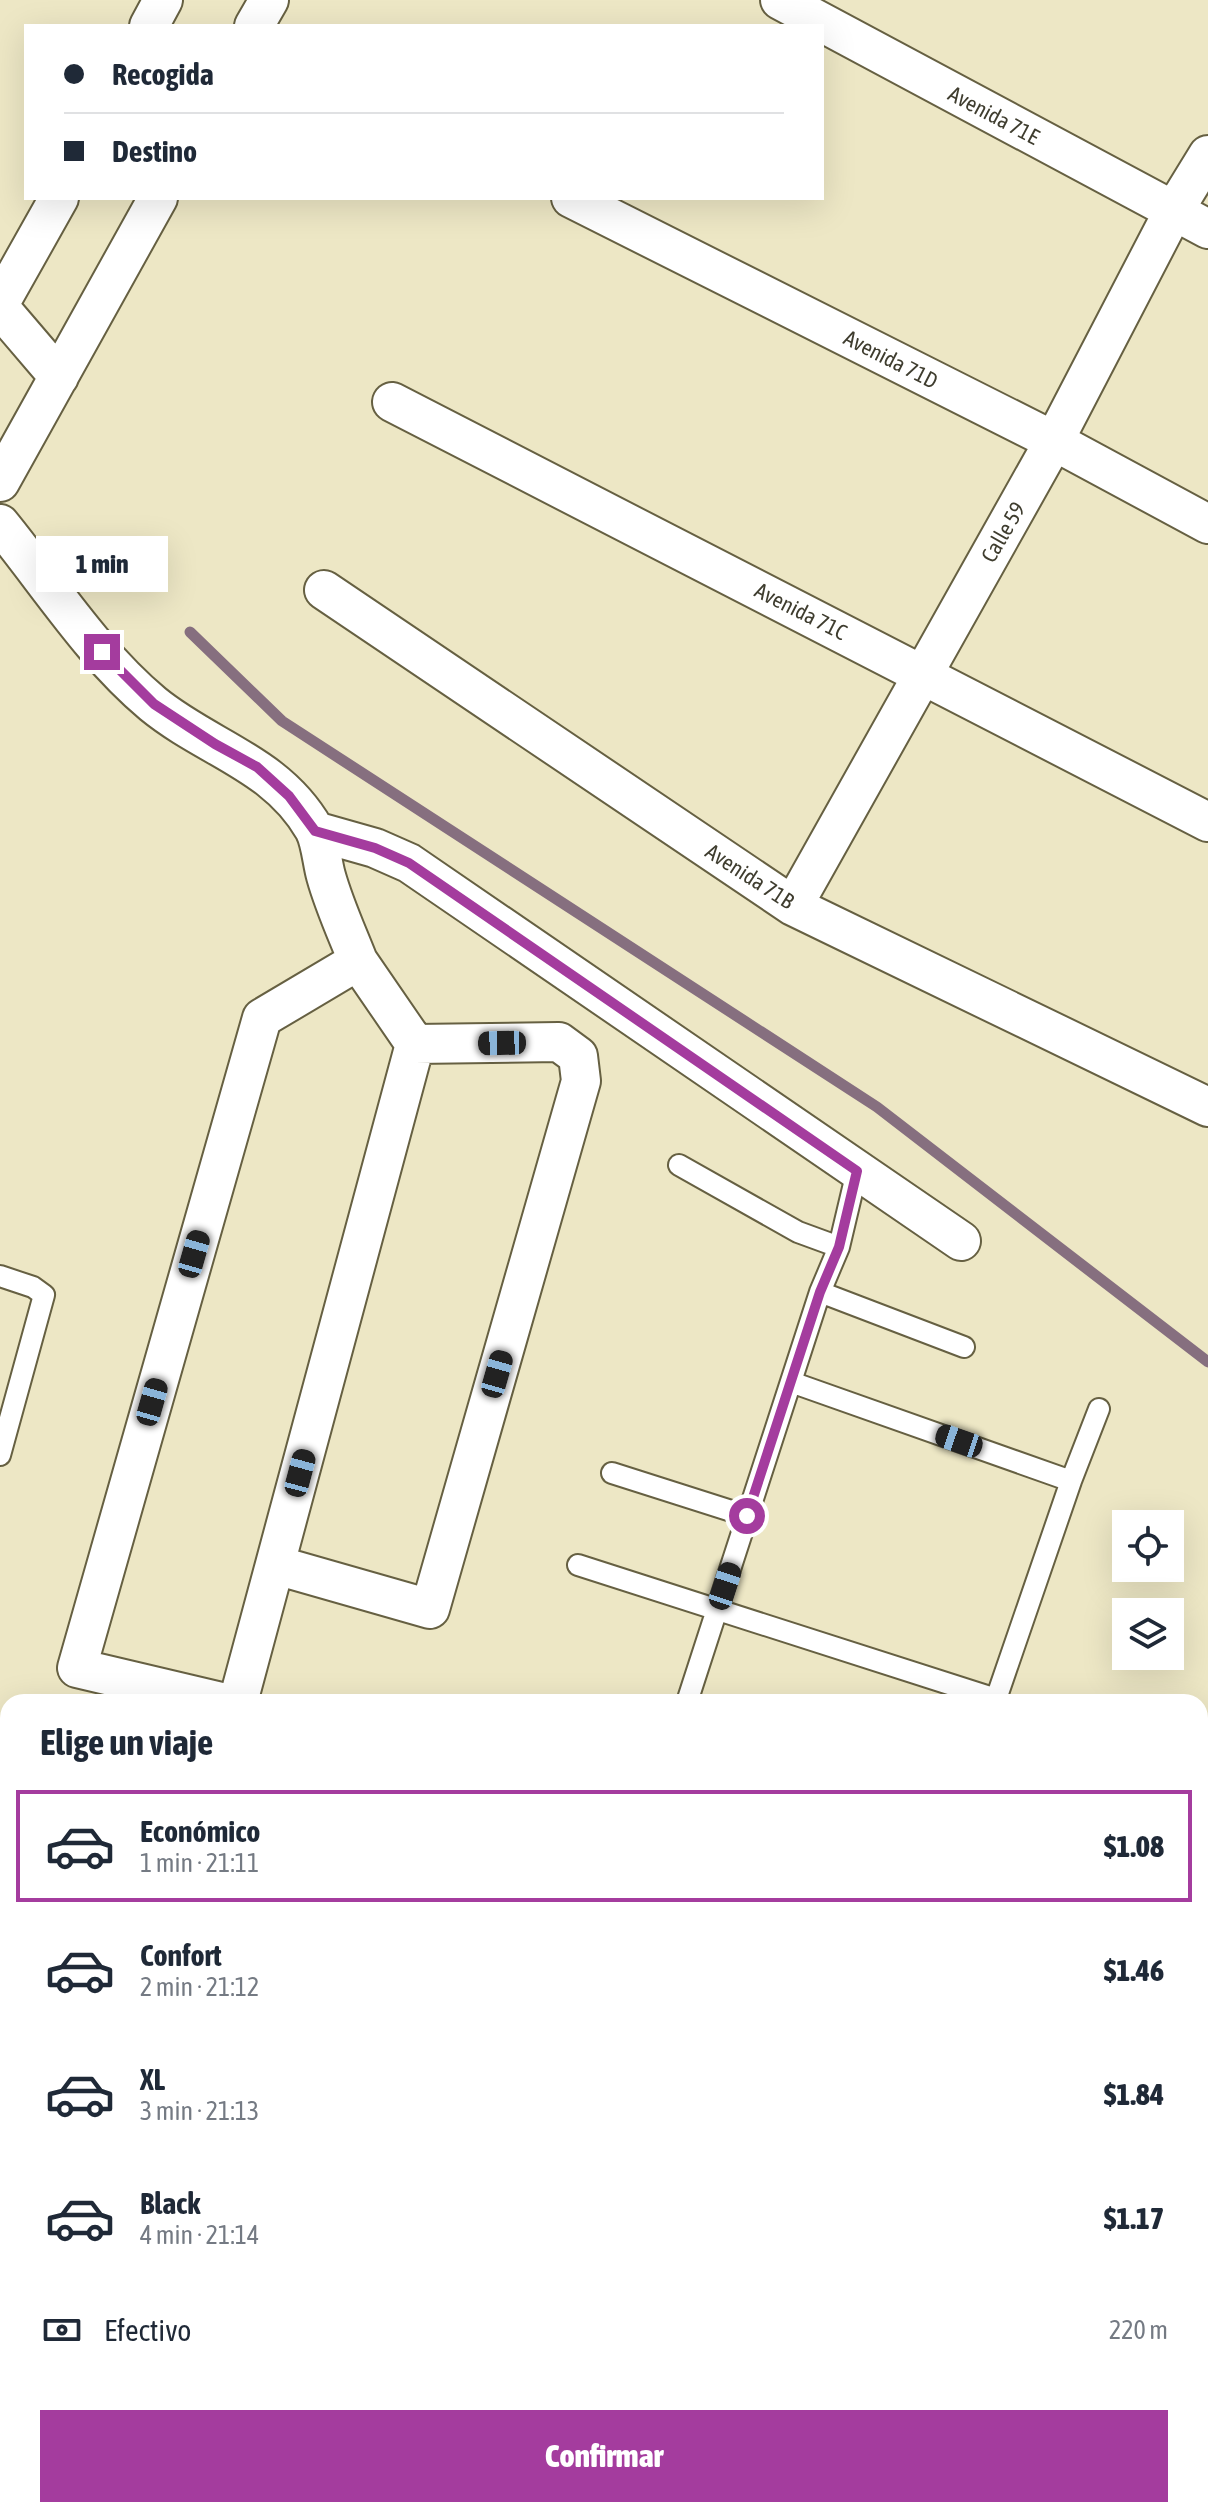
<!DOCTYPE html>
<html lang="es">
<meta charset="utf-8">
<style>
:root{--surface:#fff;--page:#f2f2f3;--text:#1f2937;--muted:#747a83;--line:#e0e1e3;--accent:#a43c9e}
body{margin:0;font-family:"Asap Condensed",sans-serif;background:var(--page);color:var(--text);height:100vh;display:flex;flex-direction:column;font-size:30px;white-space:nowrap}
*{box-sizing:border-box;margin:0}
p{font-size:26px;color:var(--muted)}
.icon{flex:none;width:44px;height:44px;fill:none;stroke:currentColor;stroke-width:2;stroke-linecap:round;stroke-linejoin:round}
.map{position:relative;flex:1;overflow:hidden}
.sheet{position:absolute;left:0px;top:1694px;width:1208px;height:824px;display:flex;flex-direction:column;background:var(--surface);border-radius:24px 24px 0 0;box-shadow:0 8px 32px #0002}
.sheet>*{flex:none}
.guide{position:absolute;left:24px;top:24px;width:800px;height:176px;border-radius:0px;box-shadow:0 8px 32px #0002;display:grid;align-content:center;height:176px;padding:0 40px;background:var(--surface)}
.controls{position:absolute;left:1112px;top:1510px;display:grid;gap:16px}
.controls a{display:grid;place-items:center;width:72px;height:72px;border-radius:0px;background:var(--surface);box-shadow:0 8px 32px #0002;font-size:40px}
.end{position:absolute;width:36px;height:36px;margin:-18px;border:10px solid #a43c9e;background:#fff;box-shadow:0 0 0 4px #fff}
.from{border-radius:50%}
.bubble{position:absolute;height:56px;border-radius:0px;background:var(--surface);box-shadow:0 8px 32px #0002;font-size:26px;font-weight:800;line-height:56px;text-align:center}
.car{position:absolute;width:24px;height:48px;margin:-24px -12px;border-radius:10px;box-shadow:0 0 6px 2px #0007;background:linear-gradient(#222 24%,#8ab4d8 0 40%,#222 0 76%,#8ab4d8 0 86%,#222 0)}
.guide b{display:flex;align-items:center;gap:28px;height:76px;font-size:30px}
.guide b+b{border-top:2px solid var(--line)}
.guide i{width:20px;height:20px;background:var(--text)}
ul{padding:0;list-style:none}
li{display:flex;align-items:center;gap:24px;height:112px;margin:0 16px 12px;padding:0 24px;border:4px solid transparent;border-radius:0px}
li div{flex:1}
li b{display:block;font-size:30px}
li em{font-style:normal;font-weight:800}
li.current{border-color:var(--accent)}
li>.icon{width:72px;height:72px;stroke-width:1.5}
h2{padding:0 40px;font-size:36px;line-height:96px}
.pay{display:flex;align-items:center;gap:20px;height:88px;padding:0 40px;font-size:30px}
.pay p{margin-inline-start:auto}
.primary-button{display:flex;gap:16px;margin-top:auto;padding:16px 40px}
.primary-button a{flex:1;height:92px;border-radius:0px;background:var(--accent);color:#fff;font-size:32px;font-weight:800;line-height:92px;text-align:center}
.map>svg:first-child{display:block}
</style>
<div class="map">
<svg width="1208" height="2518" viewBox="0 0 1208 2518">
<rect width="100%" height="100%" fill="#ede7c5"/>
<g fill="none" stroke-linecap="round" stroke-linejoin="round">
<path stroke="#866f7f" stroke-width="11" d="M 190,632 L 282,721 L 877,1107 L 1208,1362"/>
<defs>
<path id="service" d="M 679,1165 L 798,1232 L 839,1247
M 0,1276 L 33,1287 L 44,1295 L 0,1455
M 820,1292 L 964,1347
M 791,1382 L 1071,1481
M 612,1473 L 747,1516
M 578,1565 L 996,1699
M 687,1702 L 820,1292 L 839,1247 L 857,1171
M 995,1702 L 1071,1481 L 1099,1409"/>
<path id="minor" d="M 780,0 L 1208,229
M 149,26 L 163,0
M 254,26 L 269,0
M 571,198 L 1054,441 L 1208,524
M 0,303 L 59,198
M 0,308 L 59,377
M 392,402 L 1208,822
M 0,482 L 158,198
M 0,524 C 49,584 93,654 153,704 C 208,749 276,763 314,829 C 321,842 322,862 326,876 C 334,905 347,933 358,961
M 324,590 L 793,906 L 1208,1107
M 315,831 L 375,848 L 409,863 L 961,1241
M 793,906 L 1054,441 L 1173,212 L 1208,155
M 276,1565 L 430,1609 L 581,1081 L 578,1056 L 559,1042 L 415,1044
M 221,1702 L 77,1668 L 262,1018 L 358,961 L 415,1044 L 238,1702
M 0,1865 L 8,1868
M 1200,2420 L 1208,2415
M 1181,2510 L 1185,2518
M 73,2518 L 74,2510
M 652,2518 L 652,2510
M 996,2518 L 1010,2510"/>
</defs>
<use href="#service" stroke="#666042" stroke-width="24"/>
<use href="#minor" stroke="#666042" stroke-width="42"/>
<use href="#service" stroke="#fff" stroke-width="20"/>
<use href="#minor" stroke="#fff" stroke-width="38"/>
</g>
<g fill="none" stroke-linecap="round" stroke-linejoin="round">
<path stroke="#a43c9e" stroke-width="10" d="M 102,652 L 154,704 L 215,744 L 257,767 L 289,796 L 315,831 L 375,848 L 409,863 L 857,1171 L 839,1247 L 820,1292 L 747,1516"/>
</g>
<g text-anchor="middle" stroke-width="7" stroke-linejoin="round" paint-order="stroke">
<g font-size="22" fill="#3f3d2f" stroke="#fff">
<text transform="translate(994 115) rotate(28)" y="8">Avenida 71E</text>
<text transform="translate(891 359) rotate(27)" y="8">Avenida 71D</text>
<text transform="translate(1003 532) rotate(-60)" y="8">Calle 59</text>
<text transform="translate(801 611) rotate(27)" y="8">Avenida 71C</text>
<text transform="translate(750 876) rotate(33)" y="8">Avenida 71B</text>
</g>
</g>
</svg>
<div class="controls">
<a><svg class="icon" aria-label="locate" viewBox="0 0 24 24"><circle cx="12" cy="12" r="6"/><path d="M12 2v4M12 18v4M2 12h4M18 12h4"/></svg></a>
<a><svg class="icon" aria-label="layers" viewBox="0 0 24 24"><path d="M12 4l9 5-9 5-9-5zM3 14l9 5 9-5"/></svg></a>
</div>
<i class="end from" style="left:747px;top:1516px"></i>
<i class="end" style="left:102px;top:652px"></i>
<div class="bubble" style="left:36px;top:536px;width:132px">1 min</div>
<i class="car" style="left:502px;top:1043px;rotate:269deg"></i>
<i class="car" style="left:194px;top:1254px;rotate:16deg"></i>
<i class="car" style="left:497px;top:1374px;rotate:16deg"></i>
<i class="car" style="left:152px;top:1402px;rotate:16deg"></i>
<i class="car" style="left:959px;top:1441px;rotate:289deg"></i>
<i class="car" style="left:300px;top:1473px;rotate:15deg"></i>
<i class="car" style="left:725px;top:1586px;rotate:18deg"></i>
<div class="guide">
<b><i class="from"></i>Recogida</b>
<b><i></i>Destino</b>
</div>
<section class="sheet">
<h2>Elige un viaje</h2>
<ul>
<li class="current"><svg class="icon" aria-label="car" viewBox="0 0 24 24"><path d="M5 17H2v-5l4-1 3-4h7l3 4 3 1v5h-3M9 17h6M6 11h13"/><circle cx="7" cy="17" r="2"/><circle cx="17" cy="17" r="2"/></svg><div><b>Económico</b><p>1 min · 21:11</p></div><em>$1.08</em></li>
<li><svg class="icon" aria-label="car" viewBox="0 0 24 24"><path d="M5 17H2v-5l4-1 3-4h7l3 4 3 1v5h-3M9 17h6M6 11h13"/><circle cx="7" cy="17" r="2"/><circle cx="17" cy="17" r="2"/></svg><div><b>Confort</b><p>2 min · 21:12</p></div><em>$1.46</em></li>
<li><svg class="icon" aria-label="car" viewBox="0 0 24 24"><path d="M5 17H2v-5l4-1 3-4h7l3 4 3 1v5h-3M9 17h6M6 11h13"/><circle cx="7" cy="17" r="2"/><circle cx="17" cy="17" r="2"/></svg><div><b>XL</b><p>3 min · 21:13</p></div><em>$1.84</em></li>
<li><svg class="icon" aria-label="car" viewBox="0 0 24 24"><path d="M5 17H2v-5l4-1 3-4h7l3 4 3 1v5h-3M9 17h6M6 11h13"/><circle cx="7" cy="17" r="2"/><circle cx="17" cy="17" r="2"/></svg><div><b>Black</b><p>4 min · 21:14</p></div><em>$1.17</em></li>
</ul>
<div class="pay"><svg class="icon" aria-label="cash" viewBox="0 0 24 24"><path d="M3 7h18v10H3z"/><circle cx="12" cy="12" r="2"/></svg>Efectivo<p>220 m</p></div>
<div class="primary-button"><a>Confirmar</a></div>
</section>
</div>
